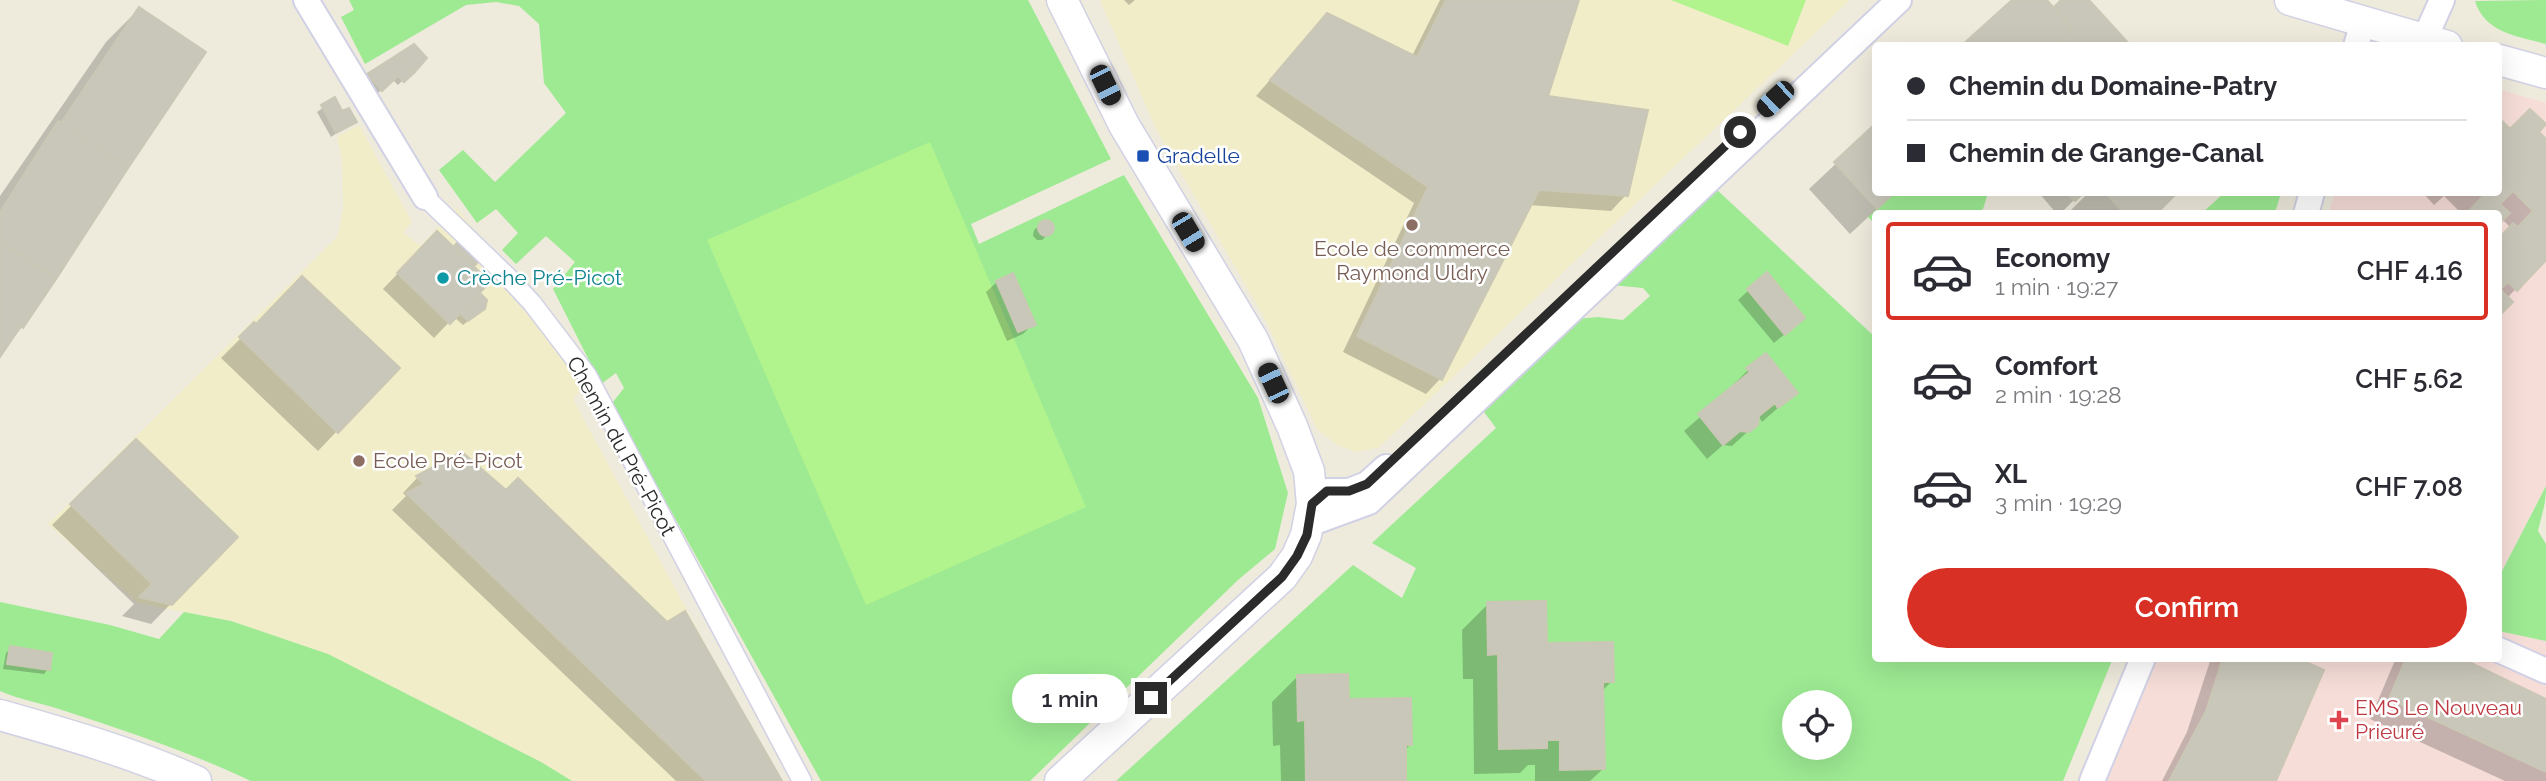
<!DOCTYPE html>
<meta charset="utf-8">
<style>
:root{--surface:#fff;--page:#f7f7f7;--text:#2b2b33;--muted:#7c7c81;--line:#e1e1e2;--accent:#d93025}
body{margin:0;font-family:Raleway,sans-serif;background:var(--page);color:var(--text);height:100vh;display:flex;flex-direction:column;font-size:26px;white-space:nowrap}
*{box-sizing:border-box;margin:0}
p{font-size:23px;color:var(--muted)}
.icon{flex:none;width:38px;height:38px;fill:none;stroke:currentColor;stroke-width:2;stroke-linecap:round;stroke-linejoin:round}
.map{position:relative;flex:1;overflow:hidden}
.details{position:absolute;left:1872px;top:210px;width:630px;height:452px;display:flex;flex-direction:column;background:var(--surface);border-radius:7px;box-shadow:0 7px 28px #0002}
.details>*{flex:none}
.hud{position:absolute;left:1872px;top:42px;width:630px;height:154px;border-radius:7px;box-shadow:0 7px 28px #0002;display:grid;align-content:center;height:154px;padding:0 35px;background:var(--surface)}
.tools{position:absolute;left:1782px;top:690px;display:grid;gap:14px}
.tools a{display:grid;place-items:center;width:70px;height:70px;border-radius:50%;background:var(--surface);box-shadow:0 7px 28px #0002;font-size:35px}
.end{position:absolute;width:32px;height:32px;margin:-16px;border:9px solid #2b2b2b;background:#fff;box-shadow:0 0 0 4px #fff}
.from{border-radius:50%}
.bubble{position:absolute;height:49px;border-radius:24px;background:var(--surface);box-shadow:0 7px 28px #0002;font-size:23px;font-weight:600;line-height:49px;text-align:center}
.car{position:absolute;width:21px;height:42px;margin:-21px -10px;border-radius:9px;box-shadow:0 0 5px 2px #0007;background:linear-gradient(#222 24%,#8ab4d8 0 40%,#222 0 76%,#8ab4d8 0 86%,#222 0)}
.hud b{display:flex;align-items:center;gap:24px;height:66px;font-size:26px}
.hud b+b{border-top:2px solid var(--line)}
.hud i{width:18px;height:18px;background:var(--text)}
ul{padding:12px 0 0;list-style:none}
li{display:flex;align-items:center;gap:21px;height:98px;margin:0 14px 10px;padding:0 21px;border:4px solid transparent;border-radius:7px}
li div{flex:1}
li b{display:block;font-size:26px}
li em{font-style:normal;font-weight:600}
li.current{border-color:var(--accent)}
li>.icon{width:63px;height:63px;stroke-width:1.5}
.primary-button{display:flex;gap:14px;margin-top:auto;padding:14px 35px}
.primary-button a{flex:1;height:80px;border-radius:42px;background:var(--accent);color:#fff;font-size:28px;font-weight:600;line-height:80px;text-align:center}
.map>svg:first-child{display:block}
</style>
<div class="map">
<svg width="2546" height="781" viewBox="0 0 2546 781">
<rect width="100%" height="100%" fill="#eeeadc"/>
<path fill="#f2edc9" d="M 1100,0 L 1850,0 L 1378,448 L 1356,452 L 1337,445 L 1317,429 L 1266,321 L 1156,129 Z
M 359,125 L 412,222 L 403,232 L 420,246 L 457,208 L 592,379 L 573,399 L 779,781 L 572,781 L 541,762 L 327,654 L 231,621 L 138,603 L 48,524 L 338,236 L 343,208 L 342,159 L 337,137 Z"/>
<path fill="#f6ddd8" d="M 2499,89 L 2546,103 L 2546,485 L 2499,577 L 2499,214 L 2328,214 L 2335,193 L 2499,192 Z
M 2499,631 L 2546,641 L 2546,781 L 2107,781 L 2158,658 L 2499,658 Z"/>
<path fill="#9dea93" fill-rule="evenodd" d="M 349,0 L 1028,0 L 1111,159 L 971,224 L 979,244 L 1124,175 L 1258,398 L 1288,493 L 1275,549 L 1238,580 L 1030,781 L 821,781 L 621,421 L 613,402 L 624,388 L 616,373 L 601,384 L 553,289 L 575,262 L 546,236 L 516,264 L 502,250 L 518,233 L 496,209 L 477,223 L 439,170 L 463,150 L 495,182 L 566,113 L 544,83 L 539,24 L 519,6 L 496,2 L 466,5 L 365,64 L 341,17 L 354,10 Z
M 2546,0 L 2546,44 C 2517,36 2485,33 2475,1 Z
M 1715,188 L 1876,338 L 1876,658 L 2113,658 L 2063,781 L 1116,781 L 1353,565 L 1402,598 L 1416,568 L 1372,543 L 1496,428 L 1481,408 L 1576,319 L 1598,317 L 1623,320 L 1650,296 L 1643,288 L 1611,285 ZM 1794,702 L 1839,702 L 1839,747 L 1794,747 Z
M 1894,193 L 1988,193 L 1983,209 L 1977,213 L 1876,214 L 1876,225 L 1868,217 Z
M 2224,193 L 2225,192 L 2281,193 L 2275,213 L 2202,213 Z
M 2546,486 C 2546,505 2542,513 2538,531 L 2546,544 L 2546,641 L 2499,631 L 2499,577 Z
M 0,602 L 110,625 L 159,639 L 184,612 L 231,621 L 328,654 L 541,762 L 572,781 L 251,781 C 190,752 126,731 62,710 C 41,703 20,700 0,691 Z"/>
<path fill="#b1f38d" d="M 1671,0 L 1806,0 L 1788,46 Z
M 930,142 L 1086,507 L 866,605 L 707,240 Z"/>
<path fill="#0003" d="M 1124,0 L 1135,0 L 1129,5 Z
M 1440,0 L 1577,0 L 1546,97 L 1626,195 L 1611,211 L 1529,205 L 1441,378 L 1426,394 L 1343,352 L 1414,203 L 1256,96 L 1312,31 L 1412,56 Z
M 139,9 L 203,52 L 22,327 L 0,354 L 0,196 L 106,42 Z
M 414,46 L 425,58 L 398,85 L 392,79 L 377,94 L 363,80 Z
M 334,100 L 341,114 L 355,121 L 331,137 L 317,112 Z
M 2499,121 L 2510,131 L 2537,132 L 2546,140 L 2546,258 L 2507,298 L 2499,314 L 2499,240 L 2511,228 L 2502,219 L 2499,222 L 2499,214 L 2462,214 L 2444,196 L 2434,205 L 2422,192 L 2499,192 Z
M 1876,126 L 1876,192 L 1895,192 L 1850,234 L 1809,189 Z
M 2038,192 L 2082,192 L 2060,214 L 2057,214 Z
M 2089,192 L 2176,192 L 2154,214 L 2075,214 L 2071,210 Z
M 1044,222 L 1049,222 L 1052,226 L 1052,231 L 1042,240 L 1037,240 L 1033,236 L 1034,230 Z
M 422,248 L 471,267 L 472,299 L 478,313 L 463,325 L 454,317 L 434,338 L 383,289 Z
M 997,282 L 1033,324 L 1023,334 L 1007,341 L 986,292 Z
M 1749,290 L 1792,328 L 1774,343 L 1738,300 Z
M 254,325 L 337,431 L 318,451 L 221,358 Z
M 1766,356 L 1796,392 L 1762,422 L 1759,417 L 1756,424 L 1732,446 L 1723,445 L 1707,459 L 1684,431 L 1735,387 L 1733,385 L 1748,370 Z
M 136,441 L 236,537 L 151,624 L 122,616 L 134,604 L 52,525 Z
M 461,454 L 780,781 L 676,781 L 392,510 L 406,496 L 403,493 L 417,478 Z
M 1488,604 L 1545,645 L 1612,681 L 1602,691 L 1603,769 L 1590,781 L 1535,781 L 1535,765 L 1528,765 L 1520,773 L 1474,774 L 1473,679 L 1463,679 L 1462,630 Z
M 11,648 L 48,669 L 44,674 L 3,669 L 6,653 Z
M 2211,658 L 2292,658 L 2274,781 L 2162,781 L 2187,732 Z
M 2396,658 L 2457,658 L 2546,701 L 2546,781 L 2505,781 L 2370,719 Z
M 1298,676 L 1347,701 L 1411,744 L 1404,751 L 1405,781 L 1281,781 L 1280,745 L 1273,746 L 1272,702 Z"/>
<path fill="#c9c7ba" stroke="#cac7b5" stroke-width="2" d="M 1446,0 L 1579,0 L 1548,96 L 1648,110 L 1628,196 L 1539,190 L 1442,380 L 1357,336 L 1428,187 L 1270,80 L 1327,13 L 1417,57 Z
M 2012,0 L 2047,0 L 2072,29 L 2054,46 L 1961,46 Z
M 2061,0 L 2089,0 L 2131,46 L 2054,46 L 2072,29 L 2054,7 Z
M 139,7 L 206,52 L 128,168 L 61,123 Z
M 414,44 L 427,58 L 414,73 L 397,55 Z
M 397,55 L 414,73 L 404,82 L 398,76 L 382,91 L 367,74 Z
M 335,97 L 342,111 L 349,108 L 357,122 L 336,133 L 321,105 Z
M 2530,109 L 2546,124 L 2539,132 L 2546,139 L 2546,260 L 2517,291 L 2499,273 L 2499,238 L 2513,223 L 2518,227 L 2533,211 L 2513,191 L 2500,204 L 2510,213 L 2499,224 L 2499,214 L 2466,214 L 2483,196 L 2479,192 L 2499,192 L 2499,118 L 2510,129 Z
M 58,121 L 128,168 L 56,279 L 0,241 L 0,212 Z
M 1876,123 L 1876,192 L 1895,192 L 1877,209 L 1834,162 Z
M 2067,192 L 2085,192 L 2075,201 Z
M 2105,192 L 2178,192 L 2156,214 L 2125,214 Z
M1038 228a8 8 0 1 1 16 0a8 8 0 1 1-16 0Z
M 437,231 L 490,282 L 450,324 L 397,273 Z
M 461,239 L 481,259 L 473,267 L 453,247 Z
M 0,241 L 56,279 L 23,328 L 21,326 L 0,357 Z
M 1767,272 L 1805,318 L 1785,335 L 1747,289 Z
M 1013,273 L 1036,325 L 1018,332 L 996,281 Z
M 2499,273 L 2508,282 L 2500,290 L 2499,288 Z
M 302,276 L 400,368 L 338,433 L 239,337 L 254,322 L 256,324 Z
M 2499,288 L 2513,302 L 2499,316 Z
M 480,293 L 487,300 L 485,309 L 468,321 L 460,313 Z
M 1766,353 L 1798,393 L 1778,408 L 1775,403 L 1759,416 L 1758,425 L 1749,432 L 1740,431 L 1723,445 L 1698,414 L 1750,372 L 1746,368 Z
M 136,439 L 238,537 L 172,605 L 139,597 L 152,584 L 70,504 Z
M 462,452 L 506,490 L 518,478 L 667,622 L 685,611 L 782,781 L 706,781 L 406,493 L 424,484 L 416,476 Z
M 1546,601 L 1547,643 L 1613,642 L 1614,682 L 1603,682 L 1605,769 L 1560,770 L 1560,740 L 1547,740 L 1547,748 L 1499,749 L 1498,654 L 1488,655 L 1487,602 Z
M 10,646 L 52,653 L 50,670 L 7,664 Z
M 2223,658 L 2297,658 L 2324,670 L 2276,781 L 2169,781 L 2206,711 Z
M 2406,658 L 2461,658 L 2546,699 L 2546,772 L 2389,699 Z
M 1348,674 L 1349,699 L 1411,698 L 1412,745 L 1406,745 L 1406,781 L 1306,781 L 1305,720 L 1298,721 L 1297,675 Z"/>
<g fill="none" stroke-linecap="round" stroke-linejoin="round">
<defs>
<path id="pedestrian" d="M 425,197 L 507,276 L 532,303 L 587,375 L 802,781"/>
<path id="minor" d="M 306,0 L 425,197
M 2424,40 L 2442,0
M 2356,46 L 2363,22
M 2306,214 L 2312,192
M 1312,504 L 1327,491 L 1349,491 L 1367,484 L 1386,467
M 1309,524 L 1369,502 L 1899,0
M 2499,650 L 2546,671
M 2092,781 L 2143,658"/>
<path id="tertiary" d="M 2290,0 L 2447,46
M 2499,60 L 2546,73
M 0,715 C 67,734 133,753 196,781
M 1060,781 L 1282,577 L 1297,556 L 1306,535 L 1312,504 L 1309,471 L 1292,426 L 1253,340 L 1124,125 L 1062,0"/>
</defs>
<use href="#pedestrian" stroke="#d1d1e5" stroke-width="21"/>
<use href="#minor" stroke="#d1d1e5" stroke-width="28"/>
<use href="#tertiary" stroke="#d1d1e5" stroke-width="33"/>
<use href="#pedestrian" stroke="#fff" stroke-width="18"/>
<use href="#minor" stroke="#fff" stroke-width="24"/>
<use href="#tertiary" stroke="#fff" stroke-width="30"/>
</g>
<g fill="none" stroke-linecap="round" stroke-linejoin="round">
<path stroke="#2b2b2b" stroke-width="9" d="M 1151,698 L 1282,577 L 1297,556 L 1307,535 L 1312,504 L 1327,491 L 1349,491 L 1367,484 L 1740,132"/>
</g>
<rect fill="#1a4fb4" stroke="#fff" stroke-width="2.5" x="1136" y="149" width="14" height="14" rx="3.5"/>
<g fill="#8d6e63" stroke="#fff" stroke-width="2.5">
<circle cx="1412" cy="225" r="7"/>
<circle cx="359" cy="461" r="7"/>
</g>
<circle fill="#0f9aa8" stroke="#fff" stroke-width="2.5" cx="443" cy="278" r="7"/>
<path fill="#e0444e" stroke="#fff" stroke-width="2.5" d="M2335.5 709.5h7v7h7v7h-7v7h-7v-7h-7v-7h7z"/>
<g text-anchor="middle" stroke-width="5" stroke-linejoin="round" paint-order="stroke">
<g font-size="21" fill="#164399" stroke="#fff" text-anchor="start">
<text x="1157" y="163">Gradelle</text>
</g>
<g font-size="21" fill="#785e54" stroke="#fff">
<text x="1412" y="256">Ecole de commerce<tspan x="1412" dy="24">Raymond Uldry</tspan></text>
<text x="373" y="468" text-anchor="start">Ecole Pré-Picot</text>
</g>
<g font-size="21" fill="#0d838f" stroke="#fff" text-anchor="start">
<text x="457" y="285">Crèche Pré-Picot</text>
</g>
<g font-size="21" fill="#2b2b2b" stroke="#fff">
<text transform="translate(621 446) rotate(61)" y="7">Chemin du Pré-Picot</text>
</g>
<g font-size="21" fill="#be3a42" stroke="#fff" text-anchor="start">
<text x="2355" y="715">EMS Le Nouveau<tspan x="2355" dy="24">Prieuré</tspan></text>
</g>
</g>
</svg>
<div class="tools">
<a><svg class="icon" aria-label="locate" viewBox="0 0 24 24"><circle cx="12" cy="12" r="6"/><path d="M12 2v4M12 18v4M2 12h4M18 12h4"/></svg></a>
</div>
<i class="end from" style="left:1740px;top:132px"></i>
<i class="end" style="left:1151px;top:698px"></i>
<div class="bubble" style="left:1012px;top:674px;width:116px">1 min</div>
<i class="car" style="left:1105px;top:85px;rotate:154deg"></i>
<i class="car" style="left:1775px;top:99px;rotate:227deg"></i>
<i class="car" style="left:1188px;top:232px;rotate:149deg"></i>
<i class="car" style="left:1273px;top:383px;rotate:335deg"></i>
<div class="hud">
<b><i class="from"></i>Chemin du Domaine-Patry</b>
<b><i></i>Chemin de Grange-Canal</b>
</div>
<section class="details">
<ul>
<li class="current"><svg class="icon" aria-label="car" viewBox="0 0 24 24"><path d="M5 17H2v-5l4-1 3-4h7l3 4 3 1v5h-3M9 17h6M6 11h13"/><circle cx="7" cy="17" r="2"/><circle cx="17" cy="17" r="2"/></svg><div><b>Economy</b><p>1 min · 19:27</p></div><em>CHF 4.16</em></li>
<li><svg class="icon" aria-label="car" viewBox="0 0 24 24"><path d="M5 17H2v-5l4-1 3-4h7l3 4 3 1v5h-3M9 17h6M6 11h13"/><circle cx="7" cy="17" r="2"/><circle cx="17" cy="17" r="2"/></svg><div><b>Comfort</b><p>2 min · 19:28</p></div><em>CHF 5.62</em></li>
<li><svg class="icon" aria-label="car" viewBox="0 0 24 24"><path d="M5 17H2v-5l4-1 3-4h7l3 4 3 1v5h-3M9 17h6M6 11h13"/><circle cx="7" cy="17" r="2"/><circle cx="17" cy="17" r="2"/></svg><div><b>XL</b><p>3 min · 19:29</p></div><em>CHF 7.08</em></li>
</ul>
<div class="primary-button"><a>Confirm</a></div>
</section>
</div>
